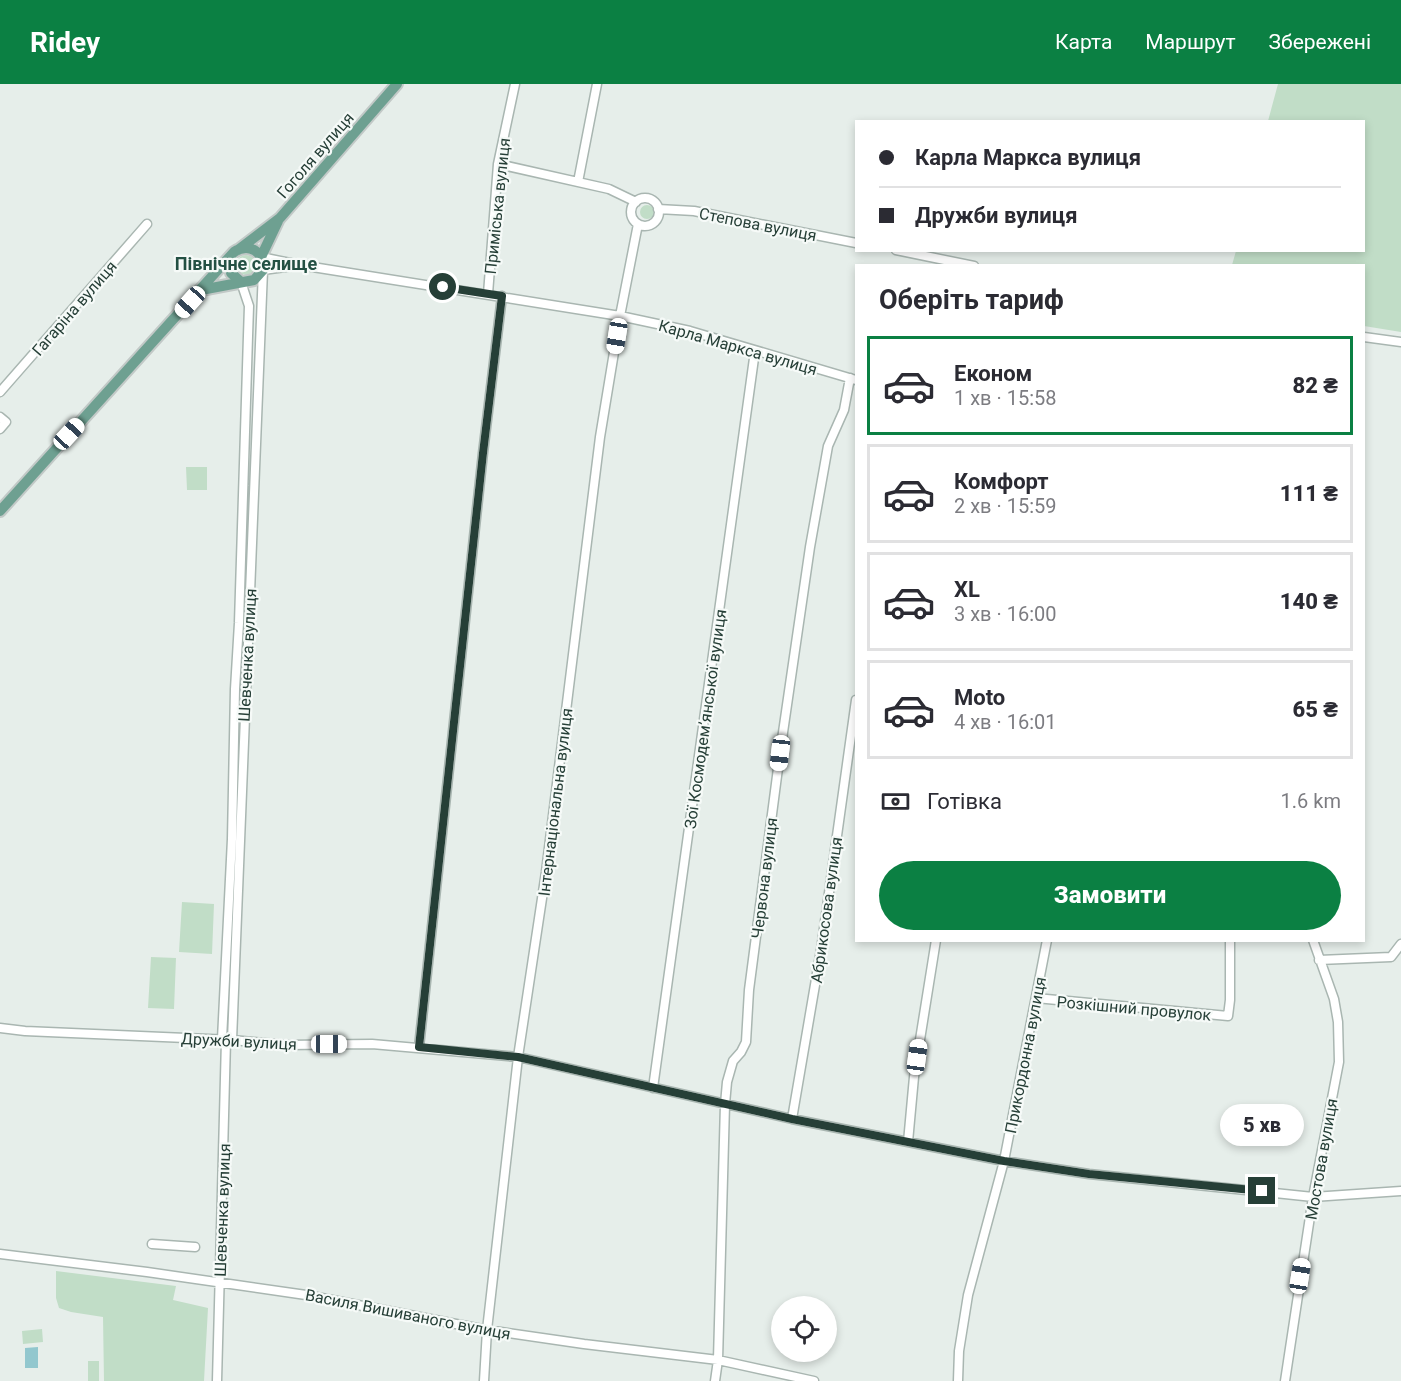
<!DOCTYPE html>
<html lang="uk">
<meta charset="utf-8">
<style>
:root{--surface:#fff;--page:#f7f7f7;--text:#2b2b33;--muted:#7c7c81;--line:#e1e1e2;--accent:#0b8043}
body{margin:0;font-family:Roboto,sans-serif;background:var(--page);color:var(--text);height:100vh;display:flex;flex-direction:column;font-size:22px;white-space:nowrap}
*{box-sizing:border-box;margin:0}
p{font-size:20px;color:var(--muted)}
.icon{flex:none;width:33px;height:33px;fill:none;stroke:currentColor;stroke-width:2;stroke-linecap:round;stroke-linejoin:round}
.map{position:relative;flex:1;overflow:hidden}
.panel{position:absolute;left:855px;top:180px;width:510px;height:678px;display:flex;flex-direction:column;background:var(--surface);border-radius:0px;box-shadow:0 3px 9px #0003}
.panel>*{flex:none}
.hud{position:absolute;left:855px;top:36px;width:510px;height:132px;border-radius:0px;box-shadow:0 3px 9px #0003;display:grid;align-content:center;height:132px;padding:0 24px;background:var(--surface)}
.fabs{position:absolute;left:771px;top:1212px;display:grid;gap:12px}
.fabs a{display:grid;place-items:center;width:66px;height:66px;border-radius:50%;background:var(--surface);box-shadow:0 3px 9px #0003;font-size:30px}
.end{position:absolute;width:27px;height:27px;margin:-14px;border:8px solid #263f37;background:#fff;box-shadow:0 0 0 3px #fff}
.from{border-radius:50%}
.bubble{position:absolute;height:42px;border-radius:21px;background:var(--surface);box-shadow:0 3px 9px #0003;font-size:20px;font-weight:800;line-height:42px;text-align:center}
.car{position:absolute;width:18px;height:36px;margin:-18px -9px;border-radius:8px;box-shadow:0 0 4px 2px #0007;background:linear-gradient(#fff 24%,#345 0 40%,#fff 0 76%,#345 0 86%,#fff 0)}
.hud b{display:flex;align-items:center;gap:21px;height:57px;font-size:22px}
.hud b+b{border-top:2px solid var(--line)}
.hud i{width:15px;height:15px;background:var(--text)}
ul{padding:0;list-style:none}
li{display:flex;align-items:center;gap:18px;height:99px;margin:0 12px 9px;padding:0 12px;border:3px solid var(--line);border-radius:0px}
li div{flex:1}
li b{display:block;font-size:22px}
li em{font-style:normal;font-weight:800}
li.selected{border-color:var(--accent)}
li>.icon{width:54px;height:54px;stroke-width:1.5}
h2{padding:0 24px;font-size:27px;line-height:72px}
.pay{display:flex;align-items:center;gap:15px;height:66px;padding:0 24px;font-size:22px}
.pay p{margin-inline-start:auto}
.button{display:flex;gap:12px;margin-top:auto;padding:12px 24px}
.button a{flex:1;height:69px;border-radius:36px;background:var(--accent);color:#fff;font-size:24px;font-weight:800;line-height:69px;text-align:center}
header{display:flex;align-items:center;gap:36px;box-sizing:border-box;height:84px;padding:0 30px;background:var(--accent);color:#fff}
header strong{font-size:28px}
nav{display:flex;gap:33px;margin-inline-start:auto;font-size:21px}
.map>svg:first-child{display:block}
</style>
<header>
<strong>Ridey</strong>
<nav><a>Карта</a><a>Маршрут</a><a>Збережені</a></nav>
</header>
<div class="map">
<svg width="1401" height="1297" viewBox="0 0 1401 1297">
<rect width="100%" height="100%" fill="#e6eeea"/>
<path fill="#c1ddc7" d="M 1278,0 L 1401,0 L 1401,248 L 1364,242 L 1364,182 L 1232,181 L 1236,167 L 1364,166 L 1364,38 L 1268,37 Z
M640 128a7 7 0 1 1 14 0a7 7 0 1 1-14 0Z
M236 181a10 10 0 1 1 20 0a10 10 0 1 1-20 0Z
M 186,383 L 207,383 L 207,406 L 187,406 Z
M 182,818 L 214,820 L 212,870 L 179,868 Z
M 151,873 L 176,874 L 174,925 L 148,924 Z
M 56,1187 L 176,1202 L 173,1216 L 208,1224 L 204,1297 L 104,1297 L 103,1233 L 71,1228 L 59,1224 L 56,1214 Z
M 42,1245 L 43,1258 L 23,1260 L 22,1247 Z
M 88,1277 L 99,1277 L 99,1297 L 88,1297 Z"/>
<path fill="#92c7ce" d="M 38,1263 L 38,1284 L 25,1284 L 25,1264 Z"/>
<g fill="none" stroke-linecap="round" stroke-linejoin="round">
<defs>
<path id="minor" d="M 498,80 L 609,105 L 636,118
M 578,98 L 597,0
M631 128a14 14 0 1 1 28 0a14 14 0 1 1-28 0Z
M 658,125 L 694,127 L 856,159
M 896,166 L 974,182
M 261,173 L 300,181 L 620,232 L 690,247 L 856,296
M 488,210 L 498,80 L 515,0
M 1364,253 L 1401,258
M 0,308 L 147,140
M 0,333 L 6,338 L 0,345
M 1319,876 L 1391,873 L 1401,860
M 1036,914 L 1228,932 L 1230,916 L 1230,856
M 0,944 L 25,947 L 232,956 L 286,961 L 372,960 L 518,973 L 792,1035 L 1004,1077 L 1089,1090 L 1313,1113 L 1401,1107
M 222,955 L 232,755 L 235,605 L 239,539 L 248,252 L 249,222 L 241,198
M 232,956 L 263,186 L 300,181
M 419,963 L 483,369 L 502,212
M 653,1004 L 755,267
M 792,1035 L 821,866 L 856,616
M 908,1058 L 914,993 L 936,856
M 152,1160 L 195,1163
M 0,1170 L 147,1188 L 306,1211 L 487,1246 L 584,1260 L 718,1276 L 814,1297
M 217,1297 L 226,956
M 484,1297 L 487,1246 L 518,973 L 546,788 L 600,353 L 620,232 L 638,140
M 715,1297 L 718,1276 L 725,1020 L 727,998 L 733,977 L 741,968 L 746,958 L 749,906 L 780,669 L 810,463 L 828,362 L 844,326 L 850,294
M 958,1297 L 959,1267 L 968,1211 L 1004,1077 L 1047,856
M 1285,1297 L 1313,1113 L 1339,978 L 1338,938 L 1334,915 L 1313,856"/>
<path id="major" d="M 238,166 L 280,134 L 397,0
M 261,173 L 278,137
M 230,175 L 231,189 L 241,198
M 0,427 L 234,168 C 249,158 265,168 263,186 L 254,196 L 201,206"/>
</defs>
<use href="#minor" stroke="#a9b6b1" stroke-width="11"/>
<use href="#major" stroke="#c2c9c7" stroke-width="14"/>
<use href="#minor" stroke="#fff" stroke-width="8"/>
<use href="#major" stroke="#6ea091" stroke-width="10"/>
</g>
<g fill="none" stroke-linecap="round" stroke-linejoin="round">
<path stroke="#263f37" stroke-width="8" d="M 443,203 L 502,212 L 483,369 L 419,963 L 518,973 L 792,1035 L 1004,1077 L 1089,1090 L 1262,1107"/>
</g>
<g text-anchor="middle" stroke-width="4.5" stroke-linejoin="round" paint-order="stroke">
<g font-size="16" fill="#263f37" stroke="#f6faf8">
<text transform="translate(315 71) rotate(-49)" y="6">Гоголя вулиця</text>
<text transform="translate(497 122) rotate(-84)" y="6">Приміська вулиця</text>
<text transform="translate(758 140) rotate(11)" y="6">Степова вулиця</text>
<text transform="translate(74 224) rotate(-49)" y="6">Гагаріна вулиця</text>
<text transform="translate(738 263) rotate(16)" y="6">Карла Маркса вулиця</text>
<text transform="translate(247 571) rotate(-87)" y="6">Шевченка вулиця</text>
<text transform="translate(705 635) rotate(-82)" y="6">Зої Космодем’янської вулиця</text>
<text transform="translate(555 718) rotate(-83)" y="6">Інтернаціональна вулиця</text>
<text transform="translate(764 794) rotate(-83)" y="6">Червона вулиця</text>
<text transform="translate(826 826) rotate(-82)" y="6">Абрикосова вулиця</text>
<text transform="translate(1134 924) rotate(5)" y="6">Розкішний провулок</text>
<text transform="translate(239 957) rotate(3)" y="6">Дружби вулиця</text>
<text transform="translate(1025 971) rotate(-79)" y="6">Прикордонна вулиця</text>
<text transform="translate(1321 1075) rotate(-80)" y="6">Мостова вулиця</text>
<text transform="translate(222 1126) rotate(-88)" y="6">Шевченка вулиця</text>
<text transform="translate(408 1230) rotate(11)" y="6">Василя Вишиваного вулиця</text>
</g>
<g font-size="18" font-weight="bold" fill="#235043" stroke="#f6faf8">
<text x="246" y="186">Північне селище</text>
</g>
</g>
</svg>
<div class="fabs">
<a><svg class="icon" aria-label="locate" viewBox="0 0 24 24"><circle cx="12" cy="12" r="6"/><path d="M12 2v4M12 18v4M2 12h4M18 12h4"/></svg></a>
</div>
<i class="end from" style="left:443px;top:203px"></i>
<i class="end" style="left:1262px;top:1107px"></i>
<div class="bubble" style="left:1220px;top:1020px;width:84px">5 хв</div>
<i class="car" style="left:190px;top:218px;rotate:222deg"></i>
<i class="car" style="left:617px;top:252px;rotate:189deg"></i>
<i class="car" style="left:69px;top:350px;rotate:43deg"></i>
<i class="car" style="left:780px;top:669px;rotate:187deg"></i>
<i class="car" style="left:329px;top:960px;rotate:90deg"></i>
<i class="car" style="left:917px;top:973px;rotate:8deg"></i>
<i class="car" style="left:1300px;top:1192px;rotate:9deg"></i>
<div class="hud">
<b><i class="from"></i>Карла Маркса вулиця</b>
<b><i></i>Дружби вулиця</b>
</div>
<section class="panel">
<h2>Оберіть тариф</h2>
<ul>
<li class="selected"><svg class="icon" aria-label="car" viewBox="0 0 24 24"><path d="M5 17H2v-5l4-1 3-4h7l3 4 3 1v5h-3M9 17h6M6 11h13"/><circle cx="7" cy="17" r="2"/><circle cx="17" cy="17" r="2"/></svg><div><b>Економ</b><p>1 хв · 15:58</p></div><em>82 ₴</em></li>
<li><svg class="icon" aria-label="car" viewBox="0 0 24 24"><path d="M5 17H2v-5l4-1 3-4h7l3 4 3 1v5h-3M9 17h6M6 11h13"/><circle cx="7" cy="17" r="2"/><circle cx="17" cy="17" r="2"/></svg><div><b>Комфорт</b><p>2 хв · 15:59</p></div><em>111 ₴</em></li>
<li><svg class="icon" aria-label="car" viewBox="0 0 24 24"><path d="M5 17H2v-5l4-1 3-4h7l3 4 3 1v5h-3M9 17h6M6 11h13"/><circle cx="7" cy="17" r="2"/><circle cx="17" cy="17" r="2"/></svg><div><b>XL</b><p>3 хв · 16:00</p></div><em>140 ₴</em></li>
<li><svg class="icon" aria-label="car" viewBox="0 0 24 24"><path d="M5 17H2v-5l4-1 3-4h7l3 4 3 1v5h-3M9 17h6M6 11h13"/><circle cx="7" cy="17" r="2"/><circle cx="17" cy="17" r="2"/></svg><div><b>Moto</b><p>4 хв · 16:01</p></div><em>65 ₴</em></li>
</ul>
<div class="pay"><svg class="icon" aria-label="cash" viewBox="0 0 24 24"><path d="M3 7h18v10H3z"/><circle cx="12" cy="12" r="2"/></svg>Готівка<p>1.6 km</p></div>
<div class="button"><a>Замовити</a></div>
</section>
</div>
